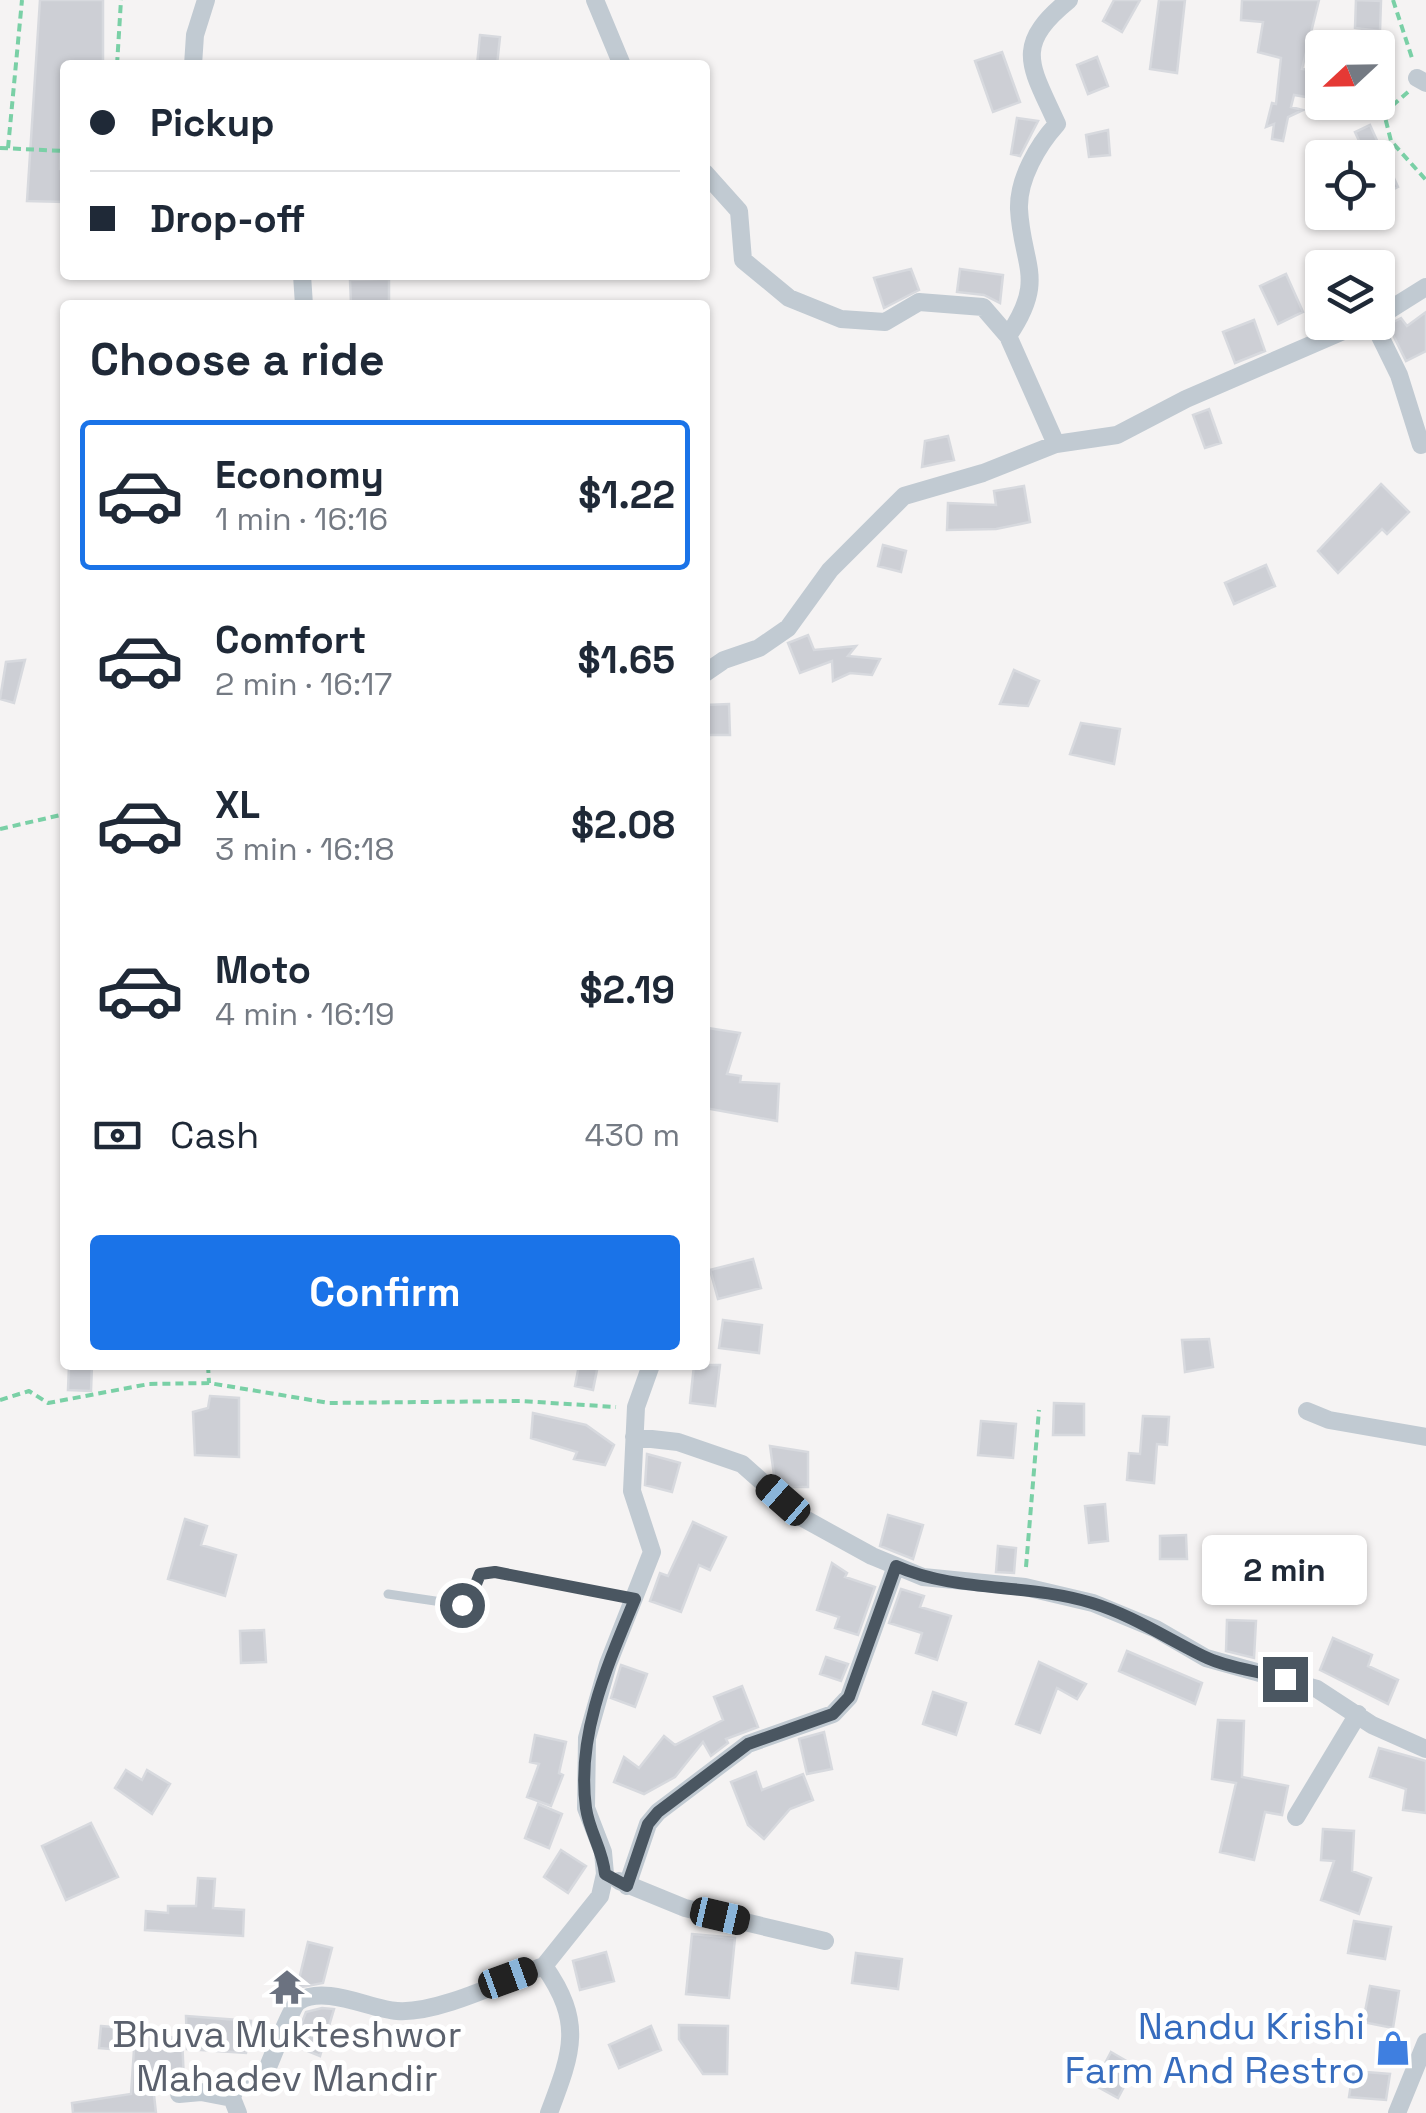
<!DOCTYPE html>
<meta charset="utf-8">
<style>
:root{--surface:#fff;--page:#f2f2f3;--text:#1f2937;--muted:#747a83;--line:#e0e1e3;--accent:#1a73e8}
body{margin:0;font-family:"Space Grotesk",sans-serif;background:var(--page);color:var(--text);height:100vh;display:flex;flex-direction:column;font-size:38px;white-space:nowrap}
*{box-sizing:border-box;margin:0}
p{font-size:32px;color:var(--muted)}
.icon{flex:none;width:55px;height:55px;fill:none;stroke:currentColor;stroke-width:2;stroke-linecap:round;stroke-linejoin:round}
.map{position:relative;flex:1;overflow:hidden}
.side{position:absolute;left:60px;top:300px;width:650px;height:1070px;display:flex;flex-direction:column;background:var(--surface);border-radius:10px;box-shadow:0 2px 8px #0004}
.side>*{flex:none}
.top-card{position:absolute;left:60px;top:60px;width:650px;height:220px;border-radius:10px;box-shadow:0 2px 8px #0004;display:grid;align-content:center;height:220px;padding:0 30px;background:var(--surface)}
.needle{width:65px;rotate:248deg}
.tools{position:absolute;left:1305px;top:30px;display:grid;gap:20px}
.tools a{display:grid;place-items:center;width:90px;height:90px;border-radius:10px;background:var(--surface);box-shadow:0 2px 8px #0004;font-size:50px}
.end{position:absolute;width:45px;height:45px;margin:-22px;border:12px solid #4a5661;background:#fff;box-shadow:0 0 0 5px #fff}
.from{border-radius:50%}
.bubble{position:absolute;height:70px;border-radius:10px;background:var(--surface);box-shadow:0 2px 8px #0004;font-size:32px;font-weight:700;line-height:70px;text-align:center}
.car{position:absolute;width:30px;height:60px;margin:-30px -15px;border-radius:12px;box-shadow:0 0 8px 2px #0007;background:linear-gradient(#222 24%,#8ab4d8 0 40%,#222 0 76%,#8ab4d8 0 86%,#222 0)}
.top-card b{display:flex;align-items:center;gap:35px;height:95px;font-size:38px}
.top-card b+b{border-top:2px solid var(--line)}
.top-card i{width:25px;height:25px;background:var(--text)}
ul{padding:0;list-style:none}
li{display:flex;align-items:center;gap:30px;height:150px;margin:0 20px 15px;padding:0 10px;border:5px solid transparent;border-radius:10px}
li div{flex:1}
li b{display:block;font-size:38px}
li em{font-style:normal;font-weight:700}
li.selected{border-color:var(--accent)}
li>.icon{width:90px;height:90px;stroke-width:1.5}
h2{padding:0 30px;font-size:45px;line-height:120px}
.pay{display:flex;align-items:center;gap:25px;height:110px;padding:0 30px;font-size:38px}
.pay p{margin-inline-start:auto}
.primary-button{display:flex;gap:20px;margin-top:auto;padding:20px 30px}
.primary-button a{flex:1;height:115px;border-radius:10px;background:var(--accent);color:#fff;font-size:40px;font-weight:700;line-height:115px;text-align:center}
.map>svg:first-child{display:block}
</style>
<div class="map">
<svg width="1426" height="2113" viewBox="0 0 1426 2113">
<rect width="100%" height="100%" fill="#f5f3f3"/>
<path fill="#cdcfd5" stroke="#d7d9de" stroke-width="2.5" d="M 40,0 L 103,0 L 103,65 L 62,65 L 60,169 L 65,170 L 65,202 L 27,201 Z
M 1114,0 L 1140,0 L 1122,32 L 1103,21 Z
M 1159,0 L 1185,0 L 1177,73 L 1150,69 Z
M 1242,0 L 1319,0 L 1302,69 L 1310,70 L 1306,97 L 1294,95 L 1291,107 L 1303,110 L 1288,117 L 1283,141 L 1272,139 L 1274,124 L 1266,127 L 1272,103 L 1276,104 L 1281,58 L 1258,52 L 1263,22 L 1241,20 Z
M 1356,0 L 1381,1 L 1380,31 L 1355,28 Z
M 480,35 L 500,37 L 497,65 L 477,65 Z
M 1002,52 L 1020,102 L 993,112 L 975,61 Z
M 1097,57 L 1108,86 L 1088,94 L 1077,65 Z
M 1017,118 L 1038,121 L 1020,156 L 1011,154 Z
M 1370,125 L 1398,187 L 1378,197 L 1378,158 L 1367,158 L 1355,132 Z
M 1108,130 L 1110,155 L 1089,157 L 1086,135 Z
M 911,269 L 919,290 L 884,308 L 874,278 Z
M 960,269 L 1003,275 L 1000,303 L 984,295 L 957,292 Z
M 1286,274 L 1303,312 L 1278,324 L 1260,286 Z
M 389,279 L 389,303 L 351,304 L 350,280 Z
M 1426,312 L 1426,351 L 1406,361 L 1388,325 L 1401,318 L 1407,326 Z
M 1254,320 L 1265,351 L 1235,363 L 1223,332 Z
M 1209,409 L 1221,443 L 1205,448 L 1193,415 Z
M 948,436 L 954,460 L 922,467 L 925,441 Z
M 1381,484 L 1409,512 L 1387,534 L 1382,529 L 1338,573 L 1318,551 Z
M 1024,486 L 1030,522 L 996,529 L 947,530 L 948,503 L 996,505 L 994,491 Z
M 883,545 L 906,551 L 901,572 L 878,566 Z
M 1266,565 L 1275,586 L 1234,604 L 1225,583 Z
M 808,635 L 814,650 L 856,646 L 848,656 L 880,659 L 872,675 L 850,673 L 833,681 L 832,661 L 800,673 L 788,643 Z
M 25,660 L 14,703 L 0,699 L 6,662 Z
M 1014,670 L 1039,681 L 1028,706 L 1000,704 Z
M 729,704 L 730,735 L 705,735 L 705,705 Z
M 1081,723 L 1120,729 L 1114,764 L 1070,754 Z
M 708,1028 L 740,1033 L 727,1074 L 741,1076 L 740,1082 L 779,1084 L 777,1121 L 705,1108 Z
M 753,1259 L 761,1288 L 718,1299 L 710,1270 Z
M 723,1320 L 762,1325 L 759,1353 L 719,1348 Z
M 1209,1339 L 1213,1367 L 1185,1372 L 1182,1340 Z
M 69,1365 L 92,1365 L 91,1391 L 68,1390 Z
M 579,1365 L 598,1365 L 593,1390 L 575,1386 Z
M 694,1365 L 720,1365 L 715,1406 L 690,1403 Z
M 210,1396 L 239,1398 L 239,1457 L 195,1455 L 193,1412 L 208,1408 Z
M 1054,1403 L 1084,1404 L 1084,1435 L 1053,1435 Z
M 533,1413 L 586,1425 L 614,1445 L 605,1465 L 574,1459 L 577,1452 L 531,1438 Z
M 1143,1416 L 1169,1417 L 1167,1445 L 1157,1444 L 1154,1483 L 1127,1480 L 1129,1453 L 1140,1454 Z
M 981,1421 L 1016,1424 L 1013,1458 L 978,1455 Z
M 770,1446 L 808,1452 L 808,1487 L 787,1487 L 774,1475 Z
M 647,1454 L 680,1463 L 672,1492 L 645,1485 Z
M 1105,1504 L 1108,1541 L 1089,1543 L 1085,1506 Z
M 888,1515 L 923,1525 L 913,1559 L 880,1546 Z
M 185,1519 L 207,1526 L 201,1545 L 236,1555 L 225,1596 L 168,1579 Z
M 693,1522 L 726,1537 L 710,1570 L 699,1565 L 681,1612 L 650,1601 L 660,1573 L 668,1576 Z
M 1186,1535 L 1187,1559 L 1160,1559 L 1160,1536 Z
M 998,1546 L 1016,1548 L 1014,1573 L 996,1572 Z
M 832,1563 L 847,1573 L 845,1577 L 875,1587 L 858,1635 L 835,1628 L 839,1617 L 817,1610 Z
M 901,1589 L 924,1596 L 920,1607 L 951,1616 L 937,1660 L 916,1653 L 922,1633 L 889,1623 Z
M 1227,1620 L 1256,1621 L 1254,1658 L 1226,1651 Z
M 264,1630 L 266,1662 L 241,1663 L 240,1631 Z
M 1333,1638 L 1372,1655 L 1368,1666 L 1398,1680 L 1388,1704 L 1320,1670 Z
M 1127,1651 L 1202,1683 L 1195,1704 L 1119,1671 Z
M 826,1657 L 848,1664 L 841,1681 L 820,1674 Z
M 1039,1662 L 1086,1684 L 1077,1699 L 1057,1688 L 1040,1733 L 1016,1724 Z
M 621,1665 L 647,1674 L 635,1707 L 611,1698 Z
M 742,1686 L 758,1727 L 726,1739 L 728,1743 L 711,1756 L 703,1742 L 675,1777 L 644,1794 L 614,1782 L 624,1757 L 639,1768 L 664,1736 L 675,1745 L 723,1720 L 714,1697 Z
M 933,1692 L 966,1703 L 956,1735 L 923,1724 Z
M 1218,1720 L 1244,1721 L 1242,1777 L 1288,1786 L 1282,1815 L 1265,1812 L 1254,1860 L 1220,1852 L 1236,1783 L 1212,1779 Z
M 824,1732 L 832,1769 L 807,1774 L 799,1739 Z
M 535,1735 L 566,1742 L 559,1773 L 563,1775 L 551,1806 L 527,1797 L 539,1764 L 530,1762 Z
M 1379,1748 L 1426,1761 L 1426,1813 L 1403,1810 L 1406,1789 L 1370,1777 Z
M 126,1770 L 142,1780 L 147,1770 L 170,1784 L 152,1814 L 115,1788 Z
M 756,1772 L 762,1790 L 803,1774 L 813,1800 L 790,1809 L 764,1839 L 748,1825 L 731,1782 Z
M 538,1804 L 562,1814 L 549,1848 L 525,1838 Z
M 91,1823 L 118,1877 L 66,1900 L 42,1846 Z
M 1323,1829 L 1354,1831 L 1352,1871 L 1371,1878 L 1359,1914 L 1321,1900 L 1334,1861 L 1321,1860 Z
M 561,1850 L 586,1866 L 568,1893 L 544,1877 Z
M 198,1878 L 215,1879 L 213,1908 L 244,1910 L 243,1936 L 145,1930 L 146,1911 L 168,1913 L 168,1906 L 196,1906 Z
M 1354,1921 L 1391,1927 L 1385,1959 L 1348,1953 Z
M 692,1934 L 735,1938 L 729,1998 L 686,1994 Z
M 308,1942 L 332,1948 L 323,1983 L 297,1988 Z
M 606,1952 L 614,1981 L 580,1990 L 573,1961 Z
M 856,1953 L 902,1959 L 898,1989 L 852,1983 Z
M 1370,1986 L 1399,1991 L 1393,2028 L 1363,2022 Z
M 322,2008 L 334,2009 L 320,2056 L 293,2045 L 306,2012 Z
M 186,2016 L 251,2021 L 246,2053 L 187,2049 Z
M 679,2025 L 728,2026 L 727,2074 L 703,2074 L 679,2039 Z
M 101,2026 L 125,2028 L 123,2050 L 99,2048 Z
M 651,2026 L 661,2050 L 619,2068 L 609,2045 Z
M 135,2035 L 182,2038 L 184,2081 L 153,2086 L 156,2113 L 73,2113 L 72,2103 L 131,2094 Z
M 1111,2052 L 1135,2066 L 1118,2098 L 1087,2081 L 1094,2067 L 1101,2071 Z
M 1353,2071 L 1390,2074 L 1386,2100 L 1349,2097 Z"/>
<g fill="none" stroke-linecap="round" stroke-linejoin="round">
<path stroke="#7ad0a6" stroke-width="4" stroke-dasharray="8 5" stroke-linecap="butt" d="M 1393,0 L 1413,61
M 117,65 L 121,0
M 1408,92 L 1384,113 L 1391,141 L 1426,180
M 0,148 L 65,151
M 8,148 L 22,0
M 0,829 L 65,814
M 208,1365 L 209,1383
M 0,1400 L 29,1391 L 48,1403 L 149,1384 L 209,1383 L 329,1403 L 520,1401 L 616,1407
M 1026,1567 L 1039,1410"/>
<path stroke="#c1cad2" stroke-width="9" d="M 388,1594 L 462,1605 L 471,1599 L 480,1574 L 495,1571 L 633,1598"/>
<path stroke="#c1cad2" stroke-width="18" d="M 595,0 L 622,65
M 193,65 L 195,35 L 206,0
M 1417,78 L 1426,83
M 705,173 L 739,211 L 743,260 L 789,298 L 841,319 L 885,322 L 919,302 L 983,307 L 1008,336
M 302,275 L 304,305
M 1378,317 L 1426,287
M 1373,322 L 1399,375 L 1421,445
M 1056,444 L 1008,336 C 1047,279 1022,266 1019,209 C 1018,179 1038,145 1057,124 C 1031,66 1012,46 1069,0
M 705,673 L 724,660 L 759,648 L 788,628 L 830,570 L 904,496 L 983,473 L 1056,444 L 1117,435 L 1186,399 L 1364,322
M 1307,1411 L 1329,1420 L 1426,1437
M 634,1437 L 678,1442 L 742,1464 L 803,1518 L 872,1556 L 923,1577 L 1025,1587 L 1093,1603 L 1156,1629 L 1206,1658 L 1317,1689 L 1372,1725 L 1426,1749
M 1296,1817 L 1358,1714
M 619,1881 L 685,1908 L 825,1941
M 627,1886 L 648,1824 L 658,1812 L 748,1744 L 833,1714 L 849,1697 L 896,1566
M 179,2094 L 201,2092 L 232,2098 L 238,2113
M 232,2098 L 236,2086 L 261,2083 C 269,2067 291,2006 299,2001 C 325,1985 370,2009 397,2011 C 438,2014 505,1980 544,1966
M 549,2113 C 572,2052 584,2023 544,1966 L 600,1896 L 605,1874 L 603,1852 L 586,1808 L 587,1738 L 608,1664 L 652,1552 L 632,1491 L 636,1407 L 651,1365
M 1397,2113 L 1426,2042"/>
</g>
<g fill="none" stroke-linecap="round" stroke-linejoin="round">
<path stroke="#4a5661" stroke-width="12" d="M 462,1605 L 470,1599 L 480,1574 L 495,1572 L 635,1599 C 608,1664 576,1735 586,1808 C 589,1831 603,1850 605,1874 L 627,1886 L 648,1824 L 658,1812 L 748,1744 L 833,1714 L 849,1697 L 896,1566 C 957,1593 1028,1583 1092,1603 C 1132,1615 1166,1638 1203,1656 C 1227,1668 1259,1671 1285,1679"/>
</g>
<defs>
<symbol id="temple-bare" viewBox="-9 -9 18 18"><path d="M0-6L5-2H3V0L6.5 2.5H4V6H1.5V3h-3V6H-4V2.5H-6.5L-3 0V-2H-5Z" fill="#6b7280" stroke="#fff" stroke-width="2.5" paint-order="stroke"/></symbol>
<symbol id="shop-bare" viewBox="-9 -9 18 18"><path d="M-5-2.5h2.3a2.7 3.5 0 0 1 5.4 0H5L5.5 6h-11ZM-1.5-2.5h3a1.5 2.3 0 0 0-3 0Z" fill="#3f7fe0" stroke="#fff" stroke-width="2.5" paint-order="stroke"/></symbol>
</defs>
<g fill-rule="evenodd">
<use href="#temple-bare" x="262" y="1962" width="50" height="50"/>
<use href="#shop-bare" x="1368" y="2023" width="50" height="50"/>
</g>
<g text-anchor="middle" stroke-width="10" stroke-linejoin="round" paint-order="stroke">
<g font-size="38" fill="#366cbe" stroke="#fff" text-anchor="end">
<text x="1365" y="2039">Nandu Krishi<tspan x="1365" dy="44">Farm And Restro</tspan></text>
</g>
<g font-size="38" fill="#5b616d" stroke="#fff">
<text x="287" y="2047">Bhuva Mukteshwor<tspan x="287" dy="44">Mahadev Mandir</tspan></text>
</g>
</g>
</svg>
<div class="tools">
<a><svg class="needle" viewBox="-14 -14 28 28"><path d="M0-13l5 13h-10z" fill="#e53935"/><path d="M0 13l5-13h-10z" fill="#747a83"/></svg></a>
<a><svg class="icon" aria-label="locate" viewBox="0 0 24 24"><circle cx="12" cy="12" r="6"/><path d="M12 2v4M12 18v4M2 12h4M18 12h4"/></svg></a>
<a><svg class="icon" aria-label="layers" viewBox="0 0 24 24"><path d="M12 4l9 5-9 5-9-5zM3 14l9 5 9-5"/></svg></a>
</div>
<i class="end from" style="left:462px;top:1605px"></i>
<i class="end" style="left:1285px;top:1679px"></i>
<div class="bubble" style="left:1202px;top:1535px;width:165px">2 min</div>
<i class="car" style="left:783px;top:1500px;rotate:311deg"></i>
<i class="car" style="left:720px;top:1916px;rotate:103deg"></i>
<i class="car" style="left:508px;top:1978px;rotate:70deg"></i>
<div class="top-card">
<b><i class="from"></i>Pickup</b>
<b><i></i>Drop-off</b>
</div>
<section class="side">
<h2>Choose a ride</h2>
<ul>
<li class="selected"><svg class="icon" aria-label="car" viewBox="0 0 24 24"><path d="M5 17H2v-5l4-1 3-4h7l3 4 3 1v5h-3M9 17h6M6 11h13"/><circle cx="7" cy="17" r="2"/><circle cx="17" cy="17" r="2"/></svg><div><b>Economy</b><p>1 min · 16:16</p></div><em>$1.22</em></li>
<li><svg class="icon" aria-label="car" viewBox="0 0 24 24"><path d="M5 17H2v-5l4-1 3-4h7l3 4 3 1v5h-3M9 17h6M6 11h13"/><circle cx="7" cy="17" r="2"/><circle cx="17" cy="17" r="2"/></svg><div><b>Comfort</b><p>2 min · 16:17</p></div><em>$1.65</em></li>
<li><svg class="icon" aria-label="car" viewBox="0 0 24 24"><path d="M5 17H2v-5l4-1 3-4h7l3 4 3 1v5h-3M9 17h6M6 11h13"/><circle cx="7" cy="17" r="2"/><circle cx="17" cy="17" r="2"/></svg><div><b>XL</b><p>3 min · 16:18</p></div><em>$2.08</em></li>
<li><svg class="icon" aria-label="car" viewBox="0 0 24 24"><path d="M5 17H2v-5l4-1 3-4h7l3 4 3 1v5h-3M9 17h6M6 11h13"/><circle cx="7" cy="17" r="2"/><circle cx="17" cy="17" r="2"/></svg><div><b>Moto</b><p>4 min · 16:19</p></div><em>$2.19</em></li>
</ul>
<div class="pay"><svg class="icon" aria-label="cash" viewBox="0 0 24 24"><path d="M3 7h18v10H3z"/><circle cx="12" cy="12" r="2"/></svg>Cash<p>430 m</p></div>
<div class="primary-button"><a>Confirm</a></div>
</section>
</div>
